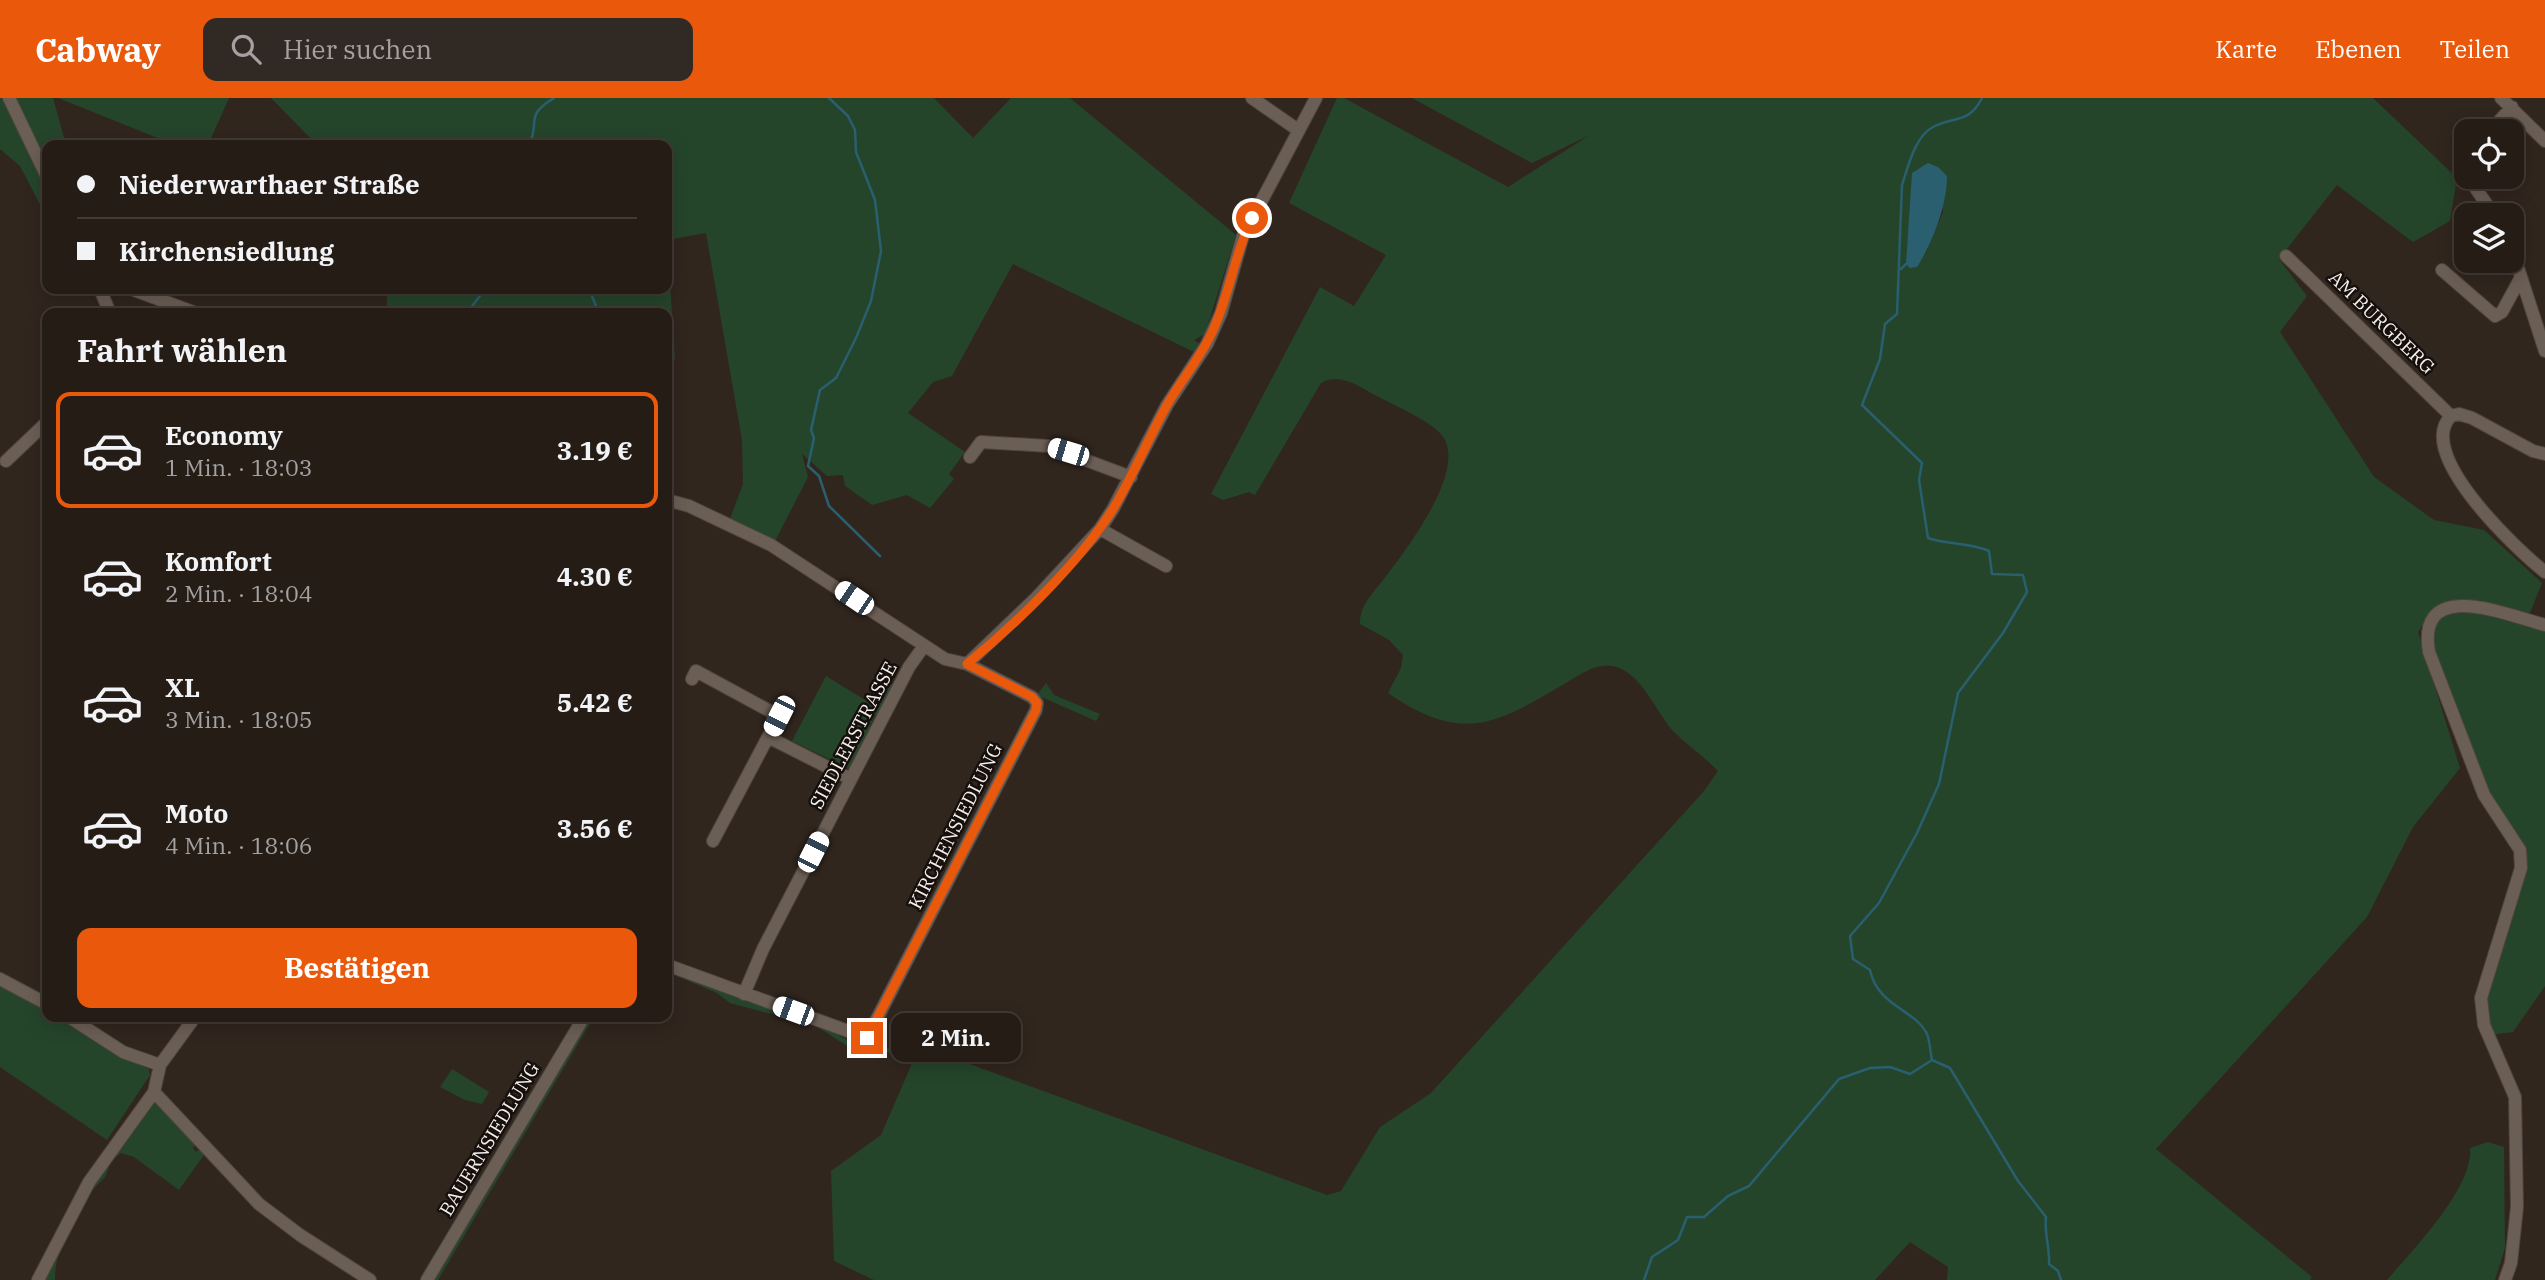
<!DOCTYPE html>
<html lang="de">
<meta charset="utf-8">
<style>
:root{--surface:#251c16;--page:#312923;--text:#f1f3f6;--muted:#a3a1a1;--line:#423a35;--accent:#ea580c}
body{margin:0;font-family:"IBM Plex Serif",serif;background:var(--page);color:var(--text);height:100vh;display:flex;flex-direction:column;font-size:26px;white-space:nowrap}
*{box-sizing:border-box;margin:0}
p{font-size:23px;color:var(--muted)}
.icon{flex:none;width:38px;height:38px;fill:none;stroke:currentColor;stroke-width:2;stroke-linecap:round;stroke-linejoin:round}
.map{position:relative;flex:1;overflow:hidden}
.side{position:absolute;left:42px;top:210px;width:630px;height:714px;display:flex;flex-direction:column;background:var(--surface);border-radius:14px;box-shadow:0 4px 18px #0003,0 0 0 2px var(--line)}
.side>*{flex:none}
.hud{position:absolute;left:42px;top:42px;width:630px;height:154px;border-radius:14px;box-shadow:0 4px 18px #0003,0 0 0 2px var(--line);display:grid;align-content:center;height:154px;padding:0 35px;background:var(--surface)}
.buttons{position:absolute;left:2454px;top:21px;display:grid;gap:14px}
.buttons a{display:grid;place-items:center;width:70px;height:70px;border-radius:14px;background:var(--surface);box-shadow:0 4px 18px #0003,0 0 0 2px var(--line);font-size:35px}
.end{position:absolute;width:32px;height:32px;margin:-16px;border:9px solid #ea580c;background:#fff;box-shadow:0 0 0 4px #fff}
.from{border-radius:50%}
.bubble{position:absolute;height:49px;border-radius:14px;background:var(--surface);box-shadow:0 4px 18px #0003,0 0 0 2px var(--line);font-size:23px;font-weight:700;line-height:49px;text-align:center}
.car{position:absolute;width:21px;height:42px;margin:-21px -10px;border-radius:9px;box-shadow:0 0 5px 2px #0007;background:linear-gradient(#fff 24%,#345 0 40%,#fff 0 76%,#345 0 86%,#fff 0)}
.hud b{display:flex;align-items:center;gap:24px;height:66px;font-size:26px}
.hud b+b{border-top:2px solid var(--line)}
.hud i{width:18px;height:18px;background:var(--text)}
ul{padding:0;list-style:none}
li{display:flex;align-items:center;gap:21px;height:116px;margin:0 14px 10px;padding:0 21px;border:4px solid transparent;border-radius:14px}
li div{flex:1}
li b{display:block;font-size:26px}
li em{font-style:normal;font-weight:700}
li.selected{border-color:var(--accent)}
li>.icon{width:63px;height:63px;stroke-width:1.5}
h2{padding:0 35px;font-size:32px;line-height:84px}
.cta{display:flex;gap:14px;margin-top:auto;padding:14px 35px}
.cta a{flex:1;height:80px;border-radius:14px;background:var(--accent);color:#fff;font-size:28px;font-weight:700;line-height:80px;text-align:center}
header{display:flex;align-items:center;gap:42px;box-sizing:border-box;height:98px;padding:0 35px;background:var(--accent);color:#fff}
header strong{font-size:33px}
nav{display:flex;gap:38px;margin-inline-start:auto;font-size:24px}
.search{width:490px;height:63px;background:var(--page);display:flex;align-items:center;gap:18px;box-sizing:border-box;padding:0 24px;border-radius:14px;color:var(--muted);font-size:26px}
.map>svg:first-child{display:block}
</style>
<header>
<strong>Cabway</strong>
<div class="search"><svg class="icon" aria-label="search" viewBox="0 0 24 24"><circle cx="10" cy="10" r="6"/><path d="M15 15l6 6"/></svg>Hier suchen</div>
<nav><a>Karte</a><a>Ebenen</a><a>Teilen</a></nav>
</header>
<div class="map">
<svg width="2545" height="1182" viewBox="0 0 2545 1182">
<rect width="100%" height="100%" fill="#31261e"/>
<path fill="#25452b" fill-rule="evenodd" d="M 0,0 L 3,0 L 47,89 L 47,120 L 20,68 L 0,51 Z
M 15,0 L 53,0 L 66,47 L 47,47 L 47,68 Z
M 58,0 L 229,0 L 208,47 L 175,47 Z
M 271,0 L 934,0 L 973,40 L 1011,0 L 1070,0 L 1236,137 L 1205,236 L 1194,242 L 1200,246 L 1194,254 L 1013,166 L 952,278 L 933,284 L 908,315 L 965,354 L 949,376 L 954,381 L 930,410 L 907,397 L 872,407 L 845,388 L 843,377 L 827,378 L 802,356 L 808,379 L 775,443 L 730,421 L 743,386 L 742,342 L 706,135 L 667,142 L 675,260 L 667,277 L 667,215 L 387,215 L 387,191 L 667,191 L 667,47 L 317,47 Z
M 1337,0 L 1344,0 L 1508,89 L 1590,37 L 1532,65 L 1412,0 L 2373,0 L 2457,80 L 2450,123 L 2413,144 L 2337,87 L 2279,161 L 2307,198 L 2280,234 L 2374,379 L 2434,422 L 2484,432 L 2542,485 L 2529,517 L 2479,502 L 2434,510 L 2418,534 L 2460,670 L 2413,729 L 2367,819 L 2156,1051 L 2312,1179 L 2310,1182 L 1947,1182 L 1948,1169 L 1910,1144 L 1875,1182 L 874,1182 L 834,1163 L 831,1073 L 881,1037 L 913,963 L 887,954 L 863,958 L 816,928 L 730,905 L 717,895 L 667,874 L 667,871 L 832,934 L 858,947 L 879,947 L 914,960 L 914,963 L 956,961 L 1327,1097 L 1341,1093 L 1380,1029 L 1431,995 L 1704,693 L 1718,673 C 1705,659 1688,648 1674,634 C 1656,615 1642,574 1613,568 C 1596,565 1583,575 1569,583 C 1497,626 1464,647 1388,595 L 1401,570 L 1403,557 L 1389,542 L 1360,526 C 1359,507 1376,492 1387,477 C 1408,449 1471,367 1440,335 C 1427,321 1393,307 1375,297 C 1359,288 1338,274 1321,285 L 1255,397 L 1249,394 L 1223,402 L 1211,396 L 1320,189 L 1354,208 L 1386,157 L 1289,105 ZM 1938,69 L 1943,114 L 1925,157 Z
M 2456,509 L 2545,527 L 2545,888 L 2513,934 L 2489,937 L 2484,887 L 2520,752 L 2484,697 L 2429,554 L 2427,525 Z
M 826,578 L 878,610 L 890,586 L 894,588 L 879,618 L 875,617 L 870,628 L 873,630 L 852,672 L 792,643 Z
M 1046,585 L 1054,597 L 1100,616 L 1096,623 L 1037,597 Z
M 0,885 L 38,909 L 47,910 L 47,919 C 78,919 117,958 149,971 L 150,977 L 107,1042 L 0,969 Z
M 587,919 L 594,919 L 438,1182 L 432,1182 Z
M 452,971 L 489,994 L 482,1006 L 465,1002 L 440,989 Z
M 156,1004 L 198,1044 L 193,1050 L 196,1054 L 201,1050 L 206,1054 L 179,1092 L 134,1059 L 121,1055 C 111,1062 110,1067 106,1077 C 104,1082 96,1087 92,1093 C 76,1117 54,1152 55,1182 L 43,1182 L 84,1100 L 153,1005 Z
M 2488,1044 L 2504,1049 L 2505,1150 L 2495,1182 L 2387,1182 C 2412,1153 2474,1089 2470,1050 Z"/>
<path fill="#295f6f" d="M 1928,65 L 1938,69 L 1947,78 C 1947,107 1933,144 1917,169 L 1910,170 L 1906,166 L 1912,75 Z"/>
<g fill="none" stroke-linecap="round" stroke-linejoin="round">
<path stroke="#295f6f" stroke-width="2.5" d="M 829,0 L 848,18 L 855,32 L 856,54 L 875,102 L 881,153 L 871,203 L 856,240 L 836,280 L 820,292 L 811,332 L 814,340 L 808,368 L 819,378 L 829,408 L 880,458
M 529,47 C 541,23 523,19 554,0
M 1901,171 L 1906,166
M 589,191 L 599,215
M 467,215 L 485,191
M 1932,962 L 1950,970 L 2018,1083 L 2046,1119 C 2044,1136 2050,1149 2049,1166 L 2058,1173 L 2061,1182
M 1644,1182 L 1652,1159 L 1678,1142 L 1687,1119 L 1704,1119 L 1728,1098 L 1749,1088 L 1839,981 L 1870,970 L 1890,969 L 1910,976 L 1932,962 C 1930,954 1930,940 1926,934 C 1914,912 1877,907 1870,872 L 1853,861 L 1850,838 L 1879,805 L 1917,735 L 1939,686 L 1958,595 L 2003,535 L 2027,494 L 2023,477 L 1992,476 L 1989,453 C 1970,444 1948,447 1928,440 L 1919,382 L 1922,365 L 1862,307 L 1880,261 L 1885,226 L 1897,216 L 1902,87 C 1908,69 1915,38 1933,29 C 1954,18 1969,26 1982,0"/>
<defs>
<path id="minor" d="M 9,0 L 47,79
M 1252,0 L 1298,32
M 2501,0 L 2545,43
M 2490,33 L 2512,9
M 2468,79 L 2494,117
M 2511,148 L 2545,253
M 2286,158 L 2451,318
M 2442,172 L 2495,218 L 2502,214 L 2521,179
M 100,191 L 110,215
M 131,191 L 196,215
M 2545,356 L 2533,353 L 2472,320 L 2459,316 L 2451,318 C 2414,355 2515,450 2545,474
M 970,359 L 981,344 L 1048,348 L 1131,379
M 6,363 L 47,324
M 667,402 L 689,408 L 771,447 L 945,561 L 967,566 L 1036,500 L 1100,431 L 1113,411 L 1167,307 L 1207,246 L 1221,215 L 1243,138 L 1316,0
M 1100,431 L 1166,468
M 692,581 L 696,573 L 779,618 L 768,639
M 713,743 L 768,639 L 851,681
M 667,867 L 867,940 L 1036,612 L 1037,605 L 1032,599 L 967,566
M 0,881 L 47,906
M 744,896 L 763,851 L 909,569 L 924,548
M 69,919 L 123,954 L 160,967
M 154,994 L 259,1106 L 300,1137 L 370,1182
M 38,1182 L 89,1084 L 154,994 L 160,967 L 195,919
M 427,1182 L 584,919
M 2505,1182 L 2511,1165 L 2517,1109 L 2515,999 L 2484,927 L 2481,900 L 2521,770 L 2520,752 L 2484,697 L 2429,554 C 2416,478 2507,517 2545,527"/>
</defs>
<use href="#minor" stroke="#4e453e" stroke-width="14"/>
<use href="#minor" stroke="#6b5e55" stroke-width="12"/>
</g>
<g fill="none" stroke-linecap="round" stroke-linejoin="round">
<path stroke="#ea580c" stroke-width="9" d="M 867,940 L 1036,612 L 1037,605 L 1032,599 L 967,566 C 1017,525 1078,466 1113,411 C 1133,378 1148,341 1167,307 C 1182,281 1202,258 1214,230 C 1230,194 1235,155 1252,120"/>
</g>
<g text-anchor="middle" stroke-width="5" stroke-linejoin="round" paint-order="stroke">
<g font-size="19" fill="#f7efea" stroke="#15100d">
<text transform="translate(2382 224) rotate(44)" y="7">AM BURGBERG</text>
<text transform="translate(853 637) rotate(-62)" y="7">SIEDLERSTRASSE</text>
<text transform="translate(955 728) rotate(-63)" y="7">KIRCHENSIEDLUNG</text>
<text transform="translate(489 1041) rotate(-59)" y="7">BAUERNSIEDLUNG</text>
</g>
</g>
</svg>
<div class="buttons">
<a><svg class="icon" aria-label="locate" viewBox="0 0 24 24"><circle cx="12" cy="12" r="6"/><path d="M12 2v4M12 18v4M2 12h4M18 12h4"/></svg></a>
<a><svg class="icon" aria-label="layers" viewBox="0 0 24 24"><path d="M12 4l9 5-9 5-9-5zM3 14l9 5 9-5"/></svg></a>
</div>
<i class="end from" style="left:1252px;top:120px"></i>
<i class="end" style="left:867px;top:940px"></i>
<div class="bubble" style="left:891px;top:915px;width:130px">2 Min.</div>
<i class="car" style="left:1068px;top:354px;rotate:287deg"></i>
<i class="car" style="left:854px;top:500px;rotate:304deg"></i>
<i class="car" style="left:779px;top:618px;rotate:207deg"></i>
<i class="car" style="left:813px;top:754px;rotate:27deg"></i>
<i class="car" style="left:793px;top:913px;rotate:290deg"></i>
<div class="hud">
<b><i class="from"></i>Niederwarthaer Straße</b>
<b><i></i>Kirchensiedlung</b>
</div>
<section class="side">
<h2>Fahrt wählen</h2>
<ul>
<li class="selected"><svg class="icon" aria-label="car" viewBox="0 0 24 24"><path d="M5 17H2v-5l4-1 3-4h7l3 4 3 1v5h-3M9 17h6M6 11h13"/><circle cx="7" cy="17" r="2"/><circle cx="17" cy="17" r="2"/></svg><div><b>Economy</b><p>1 Min. · 18:03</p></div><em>3.19 €</em></li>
<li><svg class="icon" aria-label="car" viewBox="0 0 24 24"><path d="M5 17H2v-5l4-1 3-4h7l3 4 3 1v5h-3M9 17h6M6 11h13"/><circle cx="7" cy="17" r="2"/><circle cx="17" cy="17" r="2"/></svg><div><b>Komfort</b><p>2 Min. · 18:04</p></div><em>4.30 €</em></li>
<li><svg class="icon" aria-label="car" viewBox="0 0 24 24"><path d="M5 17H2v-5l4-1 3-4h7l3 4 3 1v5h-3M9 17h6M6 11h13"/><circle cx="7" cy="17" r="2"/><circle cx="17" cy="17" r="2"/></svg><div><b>XL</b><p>3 Min. · 18:05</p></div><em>5.42 €</em></li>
<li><svg class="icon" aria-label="car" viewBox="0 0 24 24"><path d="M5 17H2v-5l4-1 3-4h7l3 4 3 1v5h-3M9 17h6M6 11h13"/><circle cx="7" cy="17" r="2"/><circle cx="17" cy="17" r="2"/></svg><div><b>Moto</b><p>4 Min. · 18:06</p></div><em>3.56 €</em></li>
</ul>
<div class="cta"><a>Bestätigen</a></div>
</section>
</div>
